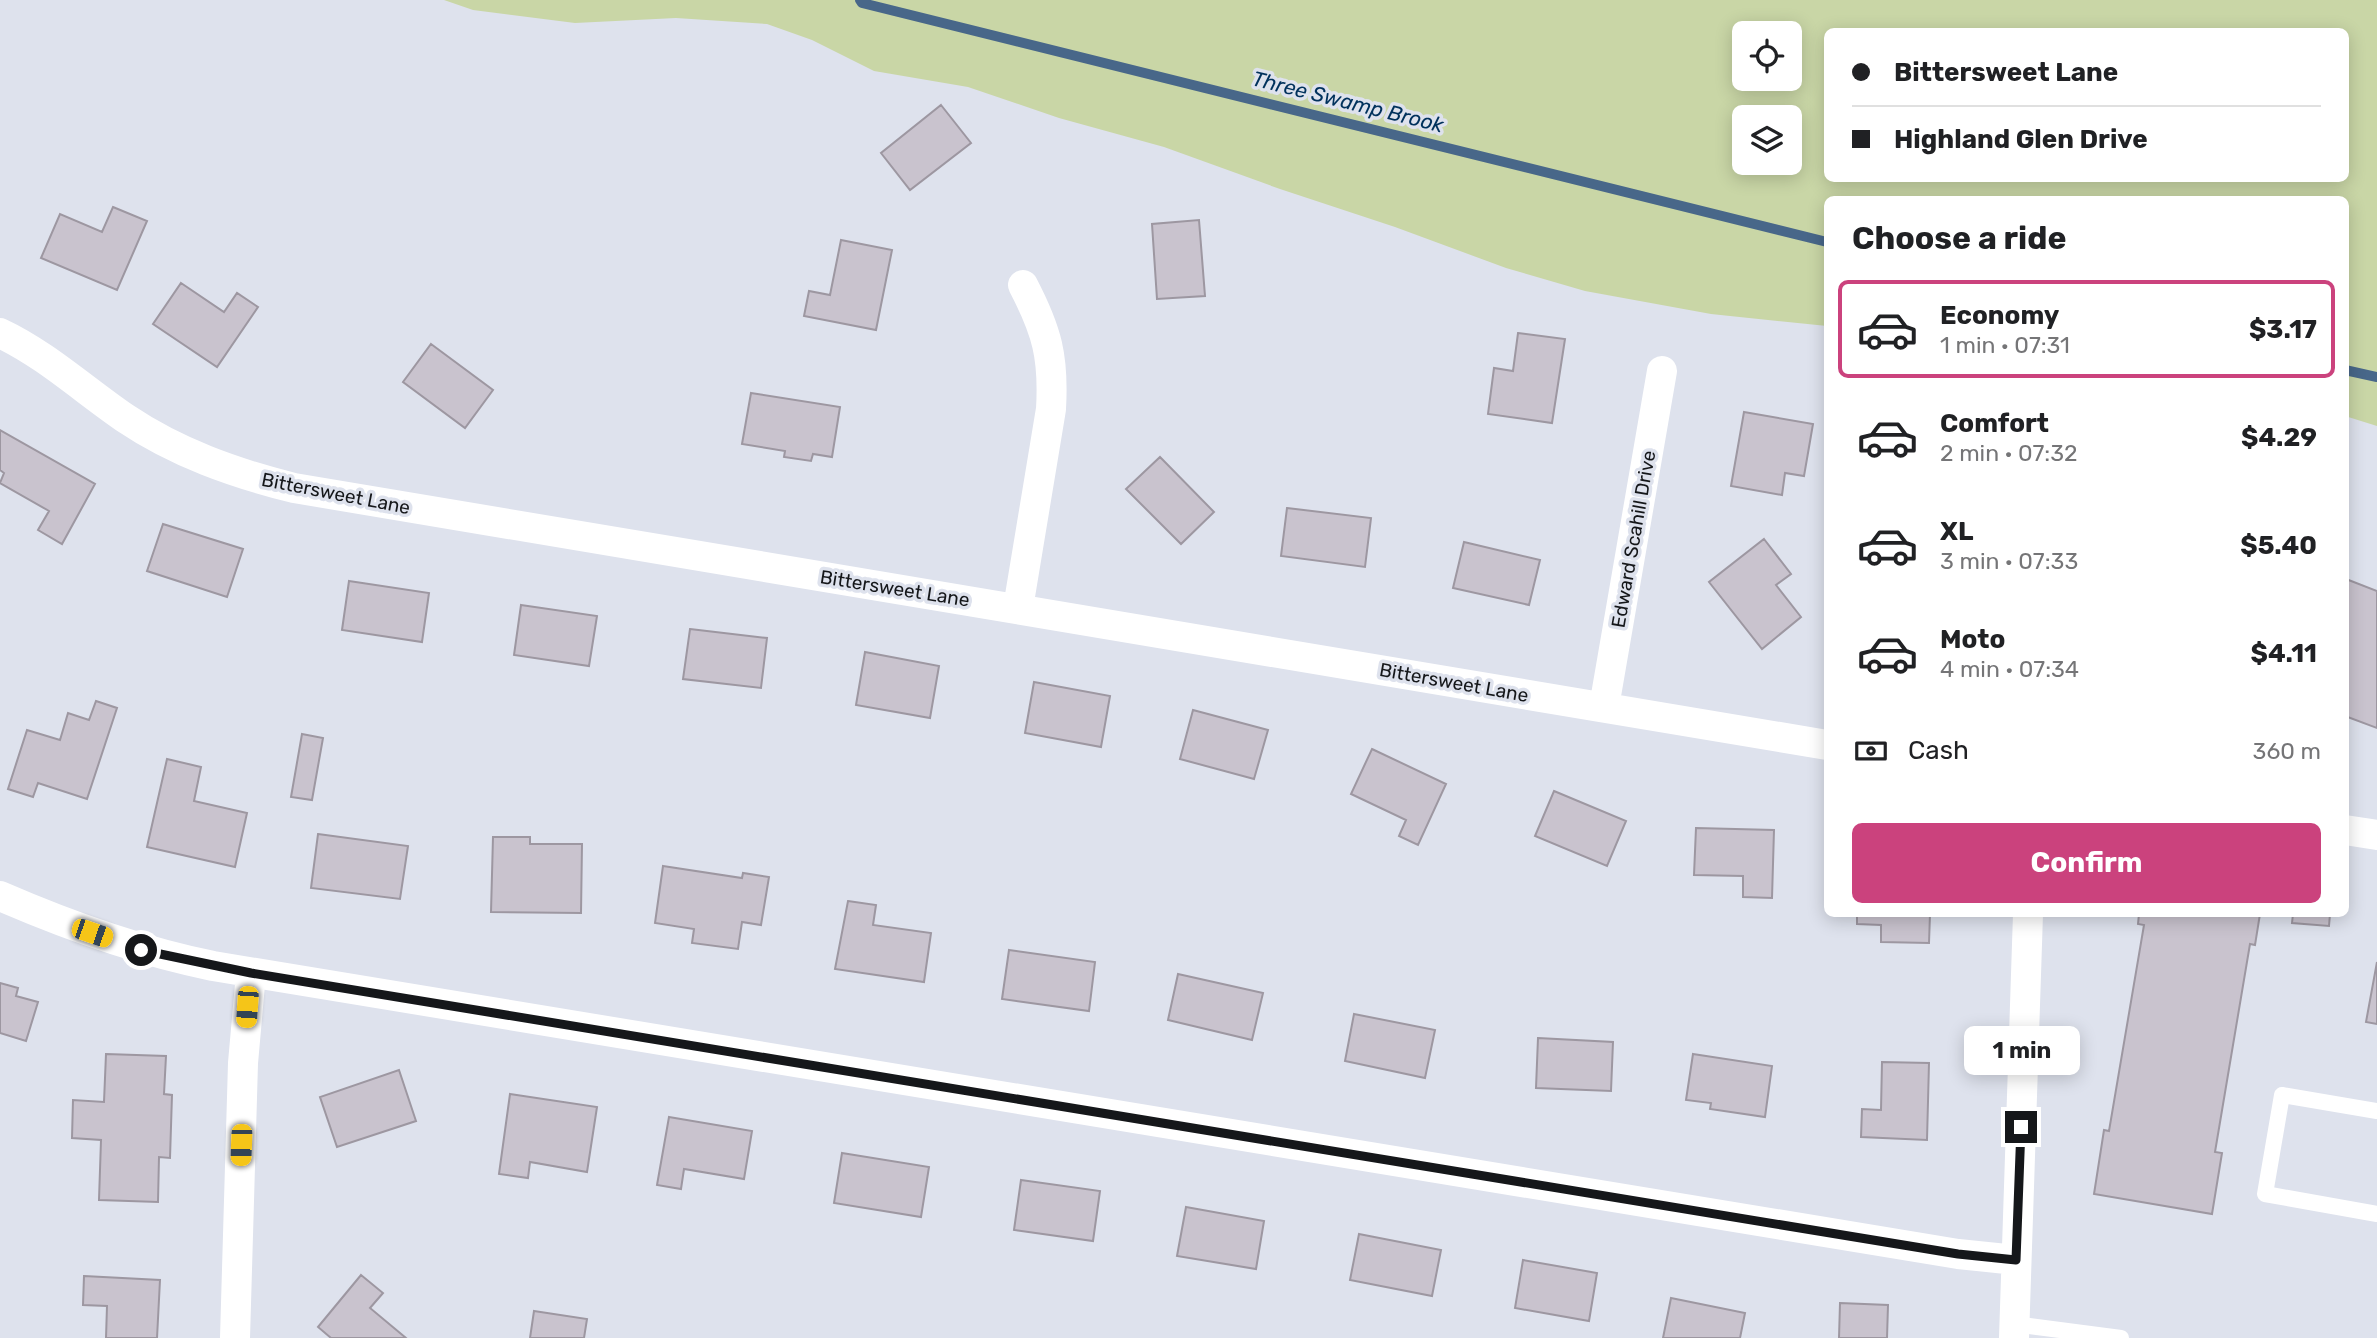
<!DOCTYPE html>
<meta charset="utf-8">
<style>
:root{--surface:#fff;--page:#f6f6f6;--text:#202124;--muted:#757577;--line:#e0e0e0;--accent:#cb427d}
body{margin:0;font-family:Rubik,sans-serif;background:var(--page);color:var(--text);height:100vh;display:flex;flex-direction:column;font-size:26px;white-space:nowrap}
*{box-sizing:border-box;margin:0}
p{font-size:23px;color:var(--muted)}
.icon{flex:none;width:38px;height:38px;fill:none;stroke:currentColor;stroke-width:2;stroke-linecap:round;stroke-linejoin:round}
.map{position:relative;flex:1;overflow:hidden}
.sheet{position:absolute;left:1824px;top:196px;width:525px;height:721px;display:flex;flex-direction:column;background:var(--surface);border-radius:10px;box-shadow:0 4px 18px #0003}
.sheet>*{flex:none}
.banner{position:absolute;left:1824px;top:28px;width:525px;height:154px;border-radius:10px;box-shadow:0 4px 18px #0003;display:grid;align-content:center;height:154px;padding:0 28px;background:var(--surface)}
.fabs{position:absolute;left:1732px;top:21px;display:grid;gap:14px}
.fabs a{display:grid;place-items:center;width:70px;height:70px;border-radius:10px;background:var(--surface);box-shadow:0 4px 18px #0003;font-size:35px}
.end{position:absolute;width:32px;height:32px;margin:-16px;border:9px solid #15171a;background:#fff;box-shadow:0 0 0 4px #fff}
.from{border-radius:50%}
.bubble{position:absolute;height:49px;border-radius:10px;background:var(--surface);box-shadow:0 4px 18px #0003;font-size:23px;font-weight:700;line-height:49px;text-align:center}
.car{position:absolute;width:21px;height:42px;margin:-21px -10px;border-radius:9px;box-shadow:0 0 5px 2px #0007;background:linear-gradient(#f5c518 24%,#345 0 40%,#f5c518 0 76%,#345 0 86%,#f5c518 0)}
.banner b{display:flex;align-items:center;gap:24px;height:66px;font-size:26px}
.banner b+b{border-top:2px solid var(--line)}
.banner i{width:18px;height:18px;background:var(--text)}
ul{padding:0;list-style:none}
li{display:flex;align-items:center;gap:21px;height:98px;margin:0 14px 10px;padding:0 14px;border:4px solid transparent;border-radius:10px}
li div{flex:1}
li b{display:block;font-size:26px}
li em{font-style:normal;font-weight:700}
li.selected{border-color:var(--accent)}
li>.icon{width:63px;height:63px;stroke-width:1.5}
h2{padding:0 28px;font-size:32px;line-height:84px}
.pay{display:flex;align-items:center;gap:18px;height:77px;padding:0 28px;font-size:26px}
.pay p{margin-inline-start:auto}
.action{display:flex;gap:14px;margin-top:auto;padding:14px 28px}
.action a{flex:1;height:80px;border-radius:10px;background:var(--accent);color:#fff;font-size:28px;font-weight:700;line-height:80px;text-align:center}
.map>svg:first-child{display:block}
</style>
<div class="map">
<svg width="2377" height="1338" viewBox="0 0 2377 1338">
<rect width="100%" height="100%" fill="#dee2ed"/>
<path fill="#c9d6a6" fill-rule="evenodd" d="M 444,0 L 2377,0 L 2377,426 L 2345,416 L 2345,200 L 1827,200 L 1827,326 L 1711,314 L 1585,291 L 1506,268 L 1395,227 L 1280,189 L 1164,147 L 1059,118 L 968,87 L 874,71 L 812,40 L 767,24 L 676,18 L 575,23 L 473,10 ZM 1827,32 L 2345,32 L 2345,178 L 1827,178 ZM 1745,33 L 1790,33 L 1790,79 L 1745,79 ZM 1745,117 L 1790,117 L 1790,163 L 1745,163 Z"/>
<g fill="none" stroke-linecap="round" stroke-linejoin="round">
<path stroke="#486789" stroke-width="10" d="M 860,0 L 862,3 L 1827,242
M 2345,370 L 2377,377"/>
</g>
<path fill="#c9c3ce" stroke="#9d97a1" stroke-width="2" d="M 941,105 L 971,143 L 910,190 L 881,153 Z
M 113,207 L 147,221 L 117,290 L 41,258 L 60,214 L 102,232 Z
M 1199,220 L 1205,296 L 1157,299 L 1152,224 Z
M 841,240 L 892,250 L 876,330 L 804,316 L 809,291 L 830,295 Z
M 181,283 L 224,312 L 237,293 L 258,307 L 217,367 L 153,324 Z
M 1518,333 L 1565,339 L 1552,423 L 1488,414 L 1494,368 L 1513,371 Z
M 431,344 L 493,390 L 465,428 L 403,382 Z
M 751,393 L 840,407 L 832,457 L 813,454 L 811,461 L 784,457 L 785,451 L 742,444 Z
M 1744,412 L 1813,424 L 1804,476 L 1785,473 L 1782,495 L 1731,486 Z
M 0,430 L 95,484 L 62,544 L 38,530 L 49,511 L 0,483 L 4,473 L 0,470 Z
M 1160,457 L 1214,512 L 1181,544 L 1126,489 Z
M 1287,508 L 1371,518 L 1365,567 L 1281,556 Z
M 163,524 L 243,549 L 227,597 L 147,571 Z
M 1764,539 L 1791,574 L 1776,585 L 1801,617 L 1762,649 L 1709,582 Z
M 1464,542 L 1540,560 L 1529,605 L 1453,588 Z
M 2346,579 L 2377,591 L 2377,728 L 2345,716 Z
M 349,581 L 429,593 L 422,642 L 342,630 Z
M 521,605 L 597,616 L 589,666 L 514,655 Z
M 690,629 L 767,638 L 761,688 L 683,679 Z
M 865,652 L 939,666 L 930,718 L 856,705 Z
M 1034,682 L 1110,696 L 1101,747 L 1025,733 Z
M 96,701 L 117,708 L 87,799 L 38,783 L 33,797 L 8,789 L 27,730 L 60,740 L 68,713 L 89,720 Z
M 1193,710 L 1268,730 L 1254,779 L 1180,759 Z
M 302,734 L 323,738 L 312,800 L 291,797 Z
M 1372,749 L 1446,784 L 1418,845 L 1399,836 L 1406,820 L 1351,794 Z
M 167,759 L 201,767 L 194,801 L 247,813 L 235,867 L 147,847 Z
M 1554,791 L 1626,821 L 1607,866 L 1535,836 Z
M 1696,828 L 1774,830 L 1772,898 L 1743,897 L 1743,876 L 1694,875 Z
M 318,834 L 408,846 L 400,899 L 311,888 Z
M 493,837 L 530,837 L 530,844 L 582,844 L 581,913 L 491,912 Z
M 663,866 L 742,878 L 743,873 L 769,877 L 761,925 L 742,922 L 738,949 L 692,943 L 694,929 L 655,923 Z
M 848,901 L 876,905 L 873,925 L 931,933 L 924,982 L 835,969 Z
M 1857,914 L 1930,914 L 1929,943 L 1881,942 L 1881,925 L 1857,924 Z
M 2139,914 L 2260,914 L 2255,945 L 2250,944 L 2215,1152 L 2222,1153 L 2212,1214 L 2094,1194 L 2104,1130 L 2109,1131 L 2144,925 L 2138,924 Z
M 2293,914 L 2330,914 L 2329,926 L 2292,923 Z
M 1009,950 L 1095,962 L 1089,1011 L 1002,999 Z
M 2377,962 L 2377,1024 L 2366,1022 Z
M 1178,974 L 1263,993 L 1252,1040 L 1168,1020 Z
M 0,983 L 18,988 L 16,996 L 38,1002 L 26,1041 L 0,1033 Z
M 1354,1014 L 1435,1030 L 1425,1078 L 1345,1061 Z
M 1538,1038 L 1613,1042 L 1611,1091 L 1536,1088 Z
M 106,1054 L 166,1056 L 164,1094 L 172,1095 L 170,1158 L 159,1157 L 158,1202 L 99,1200 L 101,1140 L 72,1138 L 73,1100 L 104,1102 Z
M 1693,1054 L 1772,1066 L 1765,1117 L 1710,1109 L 1711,1103 L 1686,1100 Z
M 1882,1062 L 1929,1063 L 1927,1140 L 1861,1137 L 1862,1109 L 1881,1110 Z
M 399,1070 L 416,1121 L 337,1147 L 320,1097 Z
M 510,1094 L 597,1107 L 587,1172 L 530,1162 L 528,1178 L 499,1174 Z
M 669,1117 L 752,1131 L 744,1179 L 684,1169 L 681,1189 L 657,1185 Z
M 842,1153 L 929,1167 L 921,1217 L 834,1203 Z
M 1021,1180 L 1100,1191 L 1093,1241 L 1014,1230 Z
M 1186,1207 L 1264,1221 L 1256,1269 L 1177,1256 Z
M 1359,1234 L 1441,1250 L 1432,1296 L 1350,1280 Z
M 1523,1260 L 1597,1273 L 1589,1321 L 1515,1308 Z
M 361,1275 L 383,1293 L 370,1308 L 406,1338 L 331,1338 L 318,1327 Z
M 84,1276 L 160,1280 L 157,1338 L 106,1338 L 107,1306 L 83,1305 Z
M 1671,1298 L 1745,1313 L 1740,1338 L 1663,1338 Z
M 1840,1303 L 1888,1305 L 1887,1338 L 1839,1338 Z
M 534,1311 L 587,1319 L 584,1338 L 530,1338 Z"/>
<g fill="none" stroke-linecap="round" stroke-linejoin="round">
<path stroke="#fff" stroke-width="16" d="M 2377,1111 L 2282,1095 L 2265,1194 L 2377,1214
M 2014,1324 L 2121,1338"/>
<path stroke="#fff" stroke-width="30" d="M 0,333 C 45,354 84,390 125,418 C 177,453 234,473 294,488 L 1827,745
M 1018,608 L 1051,409 C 1054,357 1047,331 1023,285
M 1604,707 L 1662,371
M 2345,830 L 2377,835
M 0,896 C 69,926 139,951 213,966 L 1958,1254 L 2016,1260
M 235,1338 L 243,1063 L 251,973
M 2014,1338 L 2028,914"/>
</g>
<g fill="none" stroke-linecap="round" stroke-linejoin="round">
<path stroke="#15171a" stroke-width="9" d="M 141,950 L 251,973 L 1958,1254 L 2016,1260 L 2021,1127"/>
</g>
<g text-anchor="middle" stroke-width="7" stroke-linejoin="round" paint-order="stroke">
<g font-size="19" fill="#15171a" stroke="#dee2ed">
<text transform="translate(336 493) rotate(11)" y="7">Bittersweet Lane</text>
<text transform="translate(1633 539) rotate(-80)" y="7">Edward Scahill Drive</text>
<text transform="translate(895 588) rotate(9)" y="7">Bittersweet Lane</text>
<text transform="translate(1454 682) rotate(10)" y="7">Bittersweet Lane</text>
</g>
<g font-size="21" font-style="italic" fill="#00315c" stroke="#dee2ed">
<text transform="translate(1348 102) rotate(14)" y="7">Three Swamp Brook</text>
</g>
</g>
</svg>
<div class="fabs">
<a><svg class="icon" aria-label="locate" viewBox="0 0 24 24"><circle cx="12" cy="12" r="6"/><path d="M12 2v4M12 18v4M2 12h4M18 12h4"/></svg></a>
<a><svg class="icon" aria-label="layers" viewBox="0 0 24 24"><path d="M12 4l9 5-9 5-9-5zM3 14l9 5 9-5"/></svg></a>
</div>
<i class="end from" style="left:141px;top:950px"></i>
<i class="end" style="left:2021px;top:1127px"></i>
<div class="bubble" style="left:1964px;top:1026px;width:116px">1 min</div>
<i class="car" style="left:92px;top:933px;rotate:109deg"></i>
<i class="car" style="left:247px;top:1007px;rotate:184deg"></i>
<i class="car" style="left:241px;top:1145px;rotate:182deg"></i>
<div class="banner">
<b><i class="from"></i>Bittersweet Lane</b>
<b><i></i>Highland Glen Drive</b>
</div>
<section class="sheet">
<h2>Choose a ride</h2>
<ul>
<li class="selected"><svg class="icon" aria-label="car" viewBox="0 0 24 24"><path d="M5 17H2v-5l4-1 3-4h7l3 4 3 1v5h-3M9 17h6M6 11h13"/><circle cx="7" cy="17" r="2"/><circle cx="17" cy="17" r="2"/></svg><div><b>Economy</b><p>1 min · 07:31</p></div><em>$3.17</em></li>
<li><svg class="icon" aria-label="car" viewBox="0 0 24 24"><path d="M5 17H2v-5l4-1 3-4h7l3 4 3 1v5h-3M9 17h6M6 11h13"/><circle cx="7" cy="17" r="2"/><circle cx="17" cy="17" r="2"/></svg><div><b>Comfort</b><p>2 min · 07:32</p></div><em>$4.29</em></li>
<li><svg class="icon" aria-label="car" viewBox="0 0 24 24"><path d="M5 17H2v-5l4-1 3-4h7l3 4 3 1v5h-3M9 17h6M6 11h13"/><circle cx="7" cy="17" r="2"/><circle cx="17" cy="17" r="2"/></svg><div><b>XL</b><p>3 min · 07:33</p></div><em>$5.40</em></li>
<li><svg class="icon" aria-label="car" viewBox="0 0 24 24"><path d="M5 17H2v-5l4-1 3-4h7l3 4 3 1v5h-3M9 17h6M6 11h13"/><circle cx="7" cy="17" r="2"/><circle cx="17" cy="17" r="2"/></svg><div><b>Moto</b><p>4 min · 07:34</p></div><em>$4.11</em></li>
</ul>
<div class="pay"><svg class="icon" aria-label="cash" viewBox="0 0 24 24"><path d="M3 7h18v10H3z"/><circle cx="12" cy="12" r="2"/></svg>Cash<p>360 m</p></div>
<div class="action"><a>Confirm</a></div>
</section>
</div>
